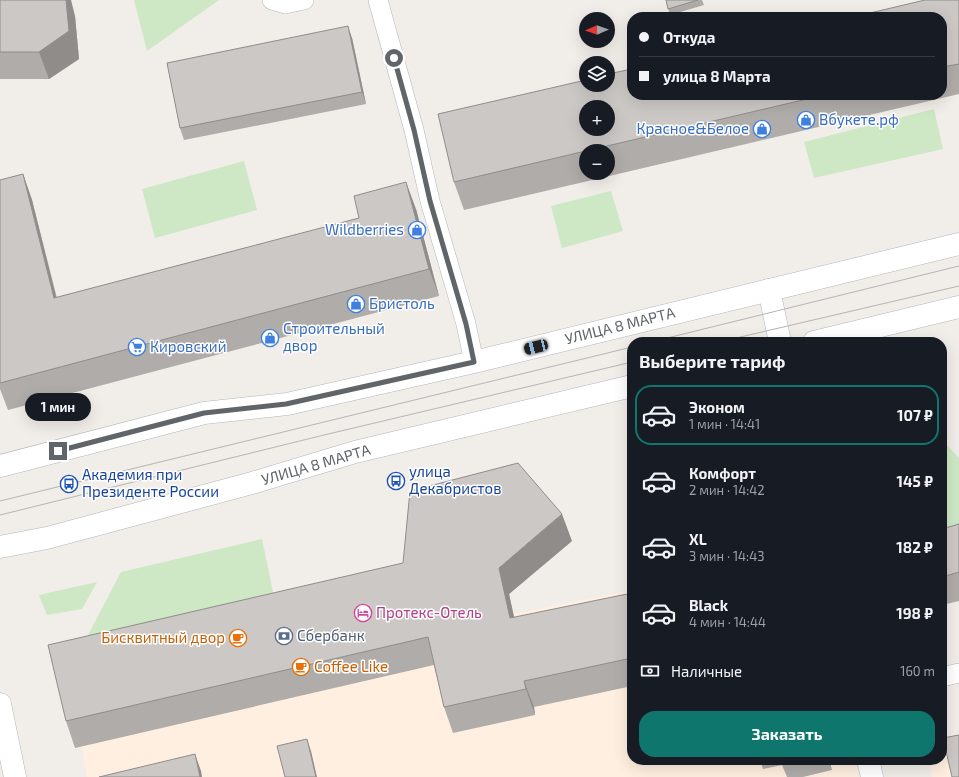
<!DOCTYPE html>
<html lang="ru">
<meta charset="utf-8">
<style>
:root{--surface:#171b24;--page:#242831;--text:#f1f3f6;--muted:#9ea1a6;--line:#363941;--accent:#0f766e}
body{margin:0;font-family:"Exo 2",sans-serif;background:var(--page);color:var(--text);height:100vh;display:flex;flex-direction:column;font-size:15px;white-space:nowrap}
*{box-sizing:border-box;margin:0}
p{font-size:13px;color:var(--muted)}
.icon{flex:none;width:22px;height:22px;fill:none;stroke:currentColor;stroke-width:2;stroke-linecap:round;stroke-linejoin:round}
.map{position:relative;flex:1;overflow:hidden}
.side{position:absolute;left:627px;top:337px;width:320px;height:428px;display:flex;flex-direction:column;background:var(--surface);border-radius:16px;box-shadow:0 4px 16px #0002}
.side>*{flex:none}
.hud{position:absolute;left:627px;top:12px;width:320px;height:88px;border-radius:16px;box-shadow:0 4px 16px #0002;display:grid;align-content:center;height:88px;padding:0 12px;background:var(--surface)}
.needle{width:26px;rotate:268deg}
.fabs{position:absolute;left:579px;top:12px;display:grid;gap:8px}
.fabs a{display:grid;place-items:center;width:36px;height:36px;border-radius:50%;background:var(--surface);box-shadow:0 4px 16px #0002;font-size:20px}
.end{position:absolute;width:18px;height:18px;margin:-9px;border:5px solid #5f6568;background:#fff;box-shadow:0 0 0 2px #fff}
.from{border-radius:50%}
.bubble{position:absolute;height:28px;border-radius:14px;background:var(--surface);box-shadow:0 4px 16px #0002;font-size:13px;font-weight:700;line-height:28px;text-align:center}
.car{position:absolute;width:12px;height:24px;margin:-12px -6px;border-radius:5px;box-shadow:0 0 3px 1px #0007;background:linear-gradient(#222 24%,#8ab4d8 0 40%,#222 0 76%,#8ab4d8 0 86%,#222 0)}
.hud b{display:flex;align-items:center;gap:14px;height:38px;font-size:15px}
.hud b+b{border-top:1px solid var(--line)}
.hud i{width:10px;height:10px;background:var(--text)}
ul{padding:0;list-style:none}
li{display:flex;align-items:center;gap:12px;height:60px;margin:0 8px 6px;padding:0 4px;border:2px solid transparent;border-radius:16px}
li div{flex:1}
li b{display:block;font-size:15px}
li em{font-style:normal;font-weight:700}
li.active{border-color:var(--accent)}
li>.icon{width:36px;height:36px;stroke-width:1.5}
h2{padding:0 12px;font-size:18px;line-height:48px}
.pay{display:flex;align-items:center;gap:10px;height:44px;padding:0 12px;font-size:15px}
.pay p{margin-inline-start:auto}
.action{display:flex;gap:8px;margin-top:auto;padding:8px 12px}
.action a{flex:1;height:46px;border-radius:16px;background:var(--accent);color:#fff;font-size:16px;font-weight:700;line-height:46px;text-align:center}
.map>svg:first-child{display:block}
</style>
<div class="map">
<svg width="959" height="777" viewBox="0 0 959 777">
<rect width="100%" height="100%" fill="#f1ede8"/>
<path fill="#feefe0" d="M 632,590 L 632,760 L 856,760 L 860,777 L 87,777 L 74,700 L 387,639 Z
M 959,738 L 959,777 L 932,777 L 929,760 L 942,760 L 942,742 Z"/>
<path fill="#cee8c5" d="M 134,0 L 219,0 L 147,51 Z
M 934,109 L 943,149 L 814,178 L 804,142 Z
M 244,161 L 257,210 L 155,238 L 142,189 Z
M 611,191 L 623,231 L 562,248 L 551,206 Z
M 946,444 L 959,458 L 959,525 L 942,529 L 942,445 Z
M 262,539 L 274,597 L 87,637 L 121,572 Z
M 97,582 L 82,609 L 47,615 L 39,595 Z"/>
<g fill="none" stroke-linecap="round" stroke-linejoin="round">
<defs>
<path id="lane" d="M 272,0 L 285,4 L 304,0
M 378,0 L 414,130 L 430,201 L 466,324 L 474,362
M 942,677 L 959,673"/>
<path id="street" d="M 769,290 L 780,342
M 868,760 L 872,777"/>
<path id="secondary" d="M 814,342 L 959,307
M 0,466 L 204,413 L 287,404 L 474,362 L 959,244
M 0,547 L 47,538 L 252,483 L 355,452 L 632,386
M 0,704 L 15,777"/>
</defs>
<use href="#lane" stroke="#b3b7ba" stroke-width="20"/>
<use href="#street" stroke="#b3b7ba" stroke-width="23"/>
<use href="#secondary" stroke="#b2b7ba" stroke-width="23"/>
<use href="#lane" stroke="#fff" stroke-width="19"/>
<use href="#street" stroke="#fff" stroke-width="22"/>
<use href="#secondary" stroke="#fff" stroke-width="22"/>
<path stroke="#b4b5b6" stroke-width="1" d="M 651,342 L 959,266
M 719,342 L 959,286
M 0,501 L 632,347
M 0,515 L 324,435 L 632,362"/>
</g>
<path fill="#afaca9" fill-rule="evenodd" d="M 0,0 L 75,16 L 79,59 L 49,79 L 0,79 Z
M 666,0 L 702,0 L 704,5 L 670,15 Z
M 959,0 L 959,94 L 464,210 L 454,182 L 632,95 L 942,95 L 942,17 ZM 586,151 L 608,151 L 608,173 L 586,173 Z
M 352,38 L 366,104 L 184,140 L 180,128 Z
M 23,174 L 32,200 L 57,298 L 416,209 L 439,296 L 8,410 L 0,389 L 0,180 Z
M 959,524 L 959,601 L 942,605 L 942,529 Z
M 572,541 L 509,594 L 514,618 L 632,593 L 632,686 L 534,707 L 535,715 L 453,733 L 444,707 L 434,665 L 75,748 L 66,721 Z
M 760,760 L 829,760 L 832,770 L 803,777 L 787,777 L 782,765 L 763,769 Z"/>
<path fill="#8f8c8a" d="M 66,0 L 71,0 L 75,16 L 79,59 L 49,79 L 39,52 Z
M 348,26 L 352,38 L 366,104 L 362,92 Z
M 23,174 L 32,200 L 63,325 L 54,298 Z
M 406,182 L 416,209 L 439,296 L 429,269 Z
M 562,514 L 572,541 L 509,594 L 520,644 L 510,618 L 499,568 Z
M 524,681 L 534,707 L 535,715 L 526,689 Z
M 307,739 L 311,751 L 317,777 L 316,777 Z
M 195,754 L 201,771 L 202,777 L 200,777 Z
M 828,760 L 829,760 L 832,770 Z"/>
<path fill="#ccc8c5" stroke="#8f8c8a" fill-rule="evenodd" d="M 0,0 L 66,0 L 69,31 L 39,52 L 0,52 Z
M 666,0 L 698,0 L 668,9 Z
M 925,0 L 959,0 L 959,65 L 959,64 L 942,67 L 942,17 L 853,17 Z
M 348,26 L 362,92 L 180,128 L 167,63 Z
M 632,69 L 632,95 L 824,95 L 454,182 L 438,114 L 586,80 L 586,85 L 608,85 L 608,74 ZM 586,107 L 608,107 L 608,129 L 586,129 Z
M 23,174 L 54,298 L 359,218 L 354,196 L 406,182 L 429,269 L 0,383 L 0,180 Z
M 518,463 L 562,514 L 499,568 L 510,618 L 632,593 L 632,658 L 524,681 L 526,689 L 444,707 L 428,637 L 66,721 L 48,645 L 403,563 L 410,491 Z
M 959,524 L 959,572 L 942,577 L 942,529 Z
M 959,735 L 959,777 L 952,777 L 943,738 Z
M 307,739 L 316,777 L 285,777 L 277,746 Z
M 195,754 L 200,777 L 99,777 Z"/>
<g fill="none" stroke-linecap="round" stroke-linejoin="round">
<path stroke="#5f6568" stroke-width="5" d="M 58,451 L 204,413 L 286,404 L 474,362 L 466,324 L 430,201 L 414,130 L 394,58"/>
</g>
<defs>
<symbol id="shop-ring" viewBox="-11 -11 22 22"><circle r="9.5" fill="#fff" stroke="#3f7fe0" stroke-width="1.5"/><path d="M-5-2.5h2.3a2.7 3.5 0 0 1 5.4 0H5L5.5 6h-11ZM-1.5-2.5h3a1.5 2.3 0 0 0-3 0Z" fill="#3f7fe0"/></symbol>
<symbol id="supermarket-ring" viewBox="-11 -11 22 22"><circle r="9.5" fill="#fff" stroke="#3f7fe0" stroke-width="1.5"/><path d="M-6-5.5h2.5l.6 2H6L4.5 2H-2.5L-4.4-4H-6ZM-1.5 3.2a1.3 1.3 0 1 0 .1 0ZM3 3.2a1.3 1.3 0 1 0 .1 0Z" fill="#3f7fe0"/></symbol>
<symbol id="bus-ring" viewBox="-11 -11 22 22"><circle r="9.5" fill="#fff" stroke="#1a4fb4" stroke-width="1.5"/><path d="M-5-6H5V4H4V6H2V4H-2V6H-4V4H-5ZM-3.5-4V0h7V-4ZM-3.5 1.2v1.5H-2V1.2ZM2 1.2v1.5H3.5V1.2Z" fill="#1a4fb4"/></symbol>
<symbol id="hotel-ring" viewBox="-11 -11 22 22"><circle r="9.5" fill="#fff" stroke="#d1479c" stroke-width="1.5"/><path d="M-6-4.5h1.5V1H6V5H4.5V3h-9V5H-6ZM-4 0a1.8 1.8 0 1 1 3.6 0ZM.5 0V-2.5h3Q6-2.5 6 0Z" fill="#d1479c"/></symbol>
<symbol id="bank-ring" viewBox="-11 -11 22 22"><circle r="9.5" fill="#fff" stroke="#5c6f8a" stroke-width="1.5"/><path d="M-6-4H6V4H-6ZM0-2.3a2.3 2.3 0 1 0 0 4.6a2.3 2.3 0 1 0 0-4.6Z" fill="#5c6f8a"/></symbol>
<symbol id="cafe-ring" viewBox="-11 -11 22 22"><circle r="9.5" fill="#fff" stroke="#e8710a" stroke-width="1.5"/><path d="M-5.5-4.5H6V0H3Q3 3.5 0 3.5H-2.5Q-5.5 3.5-5.5 0ZM3-3.2v2h1.7v-2ZM-6 4.5H4V6H-6Z" fill="#e8710a"/></symbol>
</defs>
<g fill-rule="evenodd">
<use href="#shop-ring" x="796" y="110" width="20" height="20"/>
<use href="#shop-ring" x="752" y="119" width="20" height="20"/>
<use href="#shop-ring" x="407" y="220" width="20" height="20"/>
<use href="#shop-ring" x="346" y="294" width="20" height="20"/>
<use href="#shop-ring" x="260" y="328" width="20" height="20"/>
<use href="#supermarket-ring" x="127" y="337" width="20" height="20"/>
<use href="#bus-ring" x="386" y="471" width="20" height="20"/>
<use href="#bus-ring" x="59" y="474" width="20" height="20"/>
<use href="#hotel-ring" x="353" y="603" width="20" height="20"/>
<use href="#bank-ring" x="274" y="626" width="20" height="20"/>
<use href="#cafe-ring" x="228" y="628" width="20" height="20"/>
<use href="#cafe-ring" x="291" y="657" width="20" height="20"/>
</g>
<g text-anchor="middle" stroke-width="3" stroke-linejoin="round" paint-order="stroke">
<g font-size="15" fill="#366cbe" stroke="#fff" text-anchor="start">
<text x="819" y="125">Вбукете.рф</text>
<text x="749" y="134" text-anchor="end">Красное&amp;Белое</text>
<text x="404" y="235" text-anchor="end">Wildberries</text>
<text x="369" y="309">Бристоль</text>
<text x="283" y="334">Строительный<tspan x="283" dy="17">двор</tspan></text>
<text x="150" y="352">Кировский</text>
</g>
<g font-size="15" fill="#5f6568" stroke="#fff">
<text transform="translate(620 326) rotate(-14)" y="5">УЛИЦА 8 МАРТА</text>
<text transform="translate(316 465) rotate(-16)" y="5">УЛИЦА 8 МАРТА</text>
</g>
<g font-size="15" fill="#164399" stroke="#fff" text-anchor="start">
<text x="409" y="477">улица<tspan x="409" dy="17">Декабристов</tspan></text>
<text x="82" y="480">Академия при<tspan x="82" dy="17">Президенте России</tspan></text>
</g>
<g font-size="15" fill="#b23c85" stroke="#fff" text-anchor="start">
<text x="376" y="618">Протекс-Отель</text>
</g>
<g font-size="15" fill="#4e5e75" stroke="#fff" text-anchor="start">
<text x="297" y="641">Сбербанк</text>
</g>
<g font-size="15" fill="#c56008" stroke="#fff" text-anchor="end">
<text x="225" y="643">Бисквитный двор</text>
<text x="314" y="672" text-anchor="start">Coffee Like</text>
</g>
</g>
</svg>
<div class="fabs">
<a><svg class="needle" viewBox="-14 -14 28 28"><path d="M0-13l5 13h-10z" fill="#e53935"/><path d="M0 13l5-13h-10z" fill="#9ea1a6"/></svg></a>
<a><svg class="icon" aria-label="layers" viewBox="0 0 24 24"><path d="M12 4l9 5-9 5-9-5zM3 14l9 5 9-5"/></svg></a>
<a>+</a>
<a>−</a>
</div>
<i class="end from" style="left:394px;top:58px"></i>
<i class="end" style="left:58px;top:451px"></i>
<div class="bubble" style="left:25px;top:393px;width:66px">1 мин</div>
<i class="car" style="left:536px;top:347px;rotate:256deg"></i>
<div class="hud">
<b><i class="from"></i>Откуда</b>
<b><i></i>улица 8 Марта</b>
</div>
<section class="side">
<h2>Выберите тариф</h2>
<ul>
<li class="active"><svg class="icon" aria-label="car" viewBox="0 0 24 24"><path d="M5 17H2v-5l4-1 3-4h7l3 4 3 1v5h-3M9 17h6M6 11h13"/><circle cx="7" cy="17" r="2"/><circle cx="17" cy="17" r="2"/></svg><div><b>Эконом</b><p>1 мин · 14:41</p></div><em>107 ₽</em></li>
<li><svg class="icon" aria-label="car" viewBox="0 0 24 24"><path d="M5 17H2v-5l4-1 3-4h7l3 4 3 1v5h-3M9 17h6M6 11h13"/><circle cx="7" cy="17" r="2"/><circle cx="17" cy="17" r="2"/></svg><div><b>Комфорт</b><p>2 мин · 14:42</p></div><em>145 ₽</em></li>
<li><svg class="icon" aria-label="car" viewBox="0 0 24 24"><path d="M5 17H2v-5l4-1 3-4h7l3 4 3 1v5h-3M9 17h6M6 11h13"/><circle cx="7" cy="17" r="2"/><circle cx="17" cy="17" r="2"/></svg><div><b>XL</b><p>3 мин · 14:43</p></div><em>182 ₽</em></li>
<li><svg class="icon" aria-label="car" viewBox="0 0 24 24"><path d="M5 17H2v-5l4-1 3-4h7l3 4 3 1v5h-3M9 17h6M6 11h13"/><circle cx="7" cy="17" r="2"/><circle cx="17" cy="17" r="2"/></svg><div><b>Black</b><p>4 мин · 14:44</p></div><em>198 ₽</em></li>
</ul>
<div class="pay"><svg class="icon" aria-label="cash" viewBox="0 0 24 24"><path d="M3 7h18v10H3z"/><circle cx="12" cy="12" r="2"/></svg>Наличные<p>160 m</p></div>
<div class="action"><a>Заказать</a></div>
</section>
</div>
